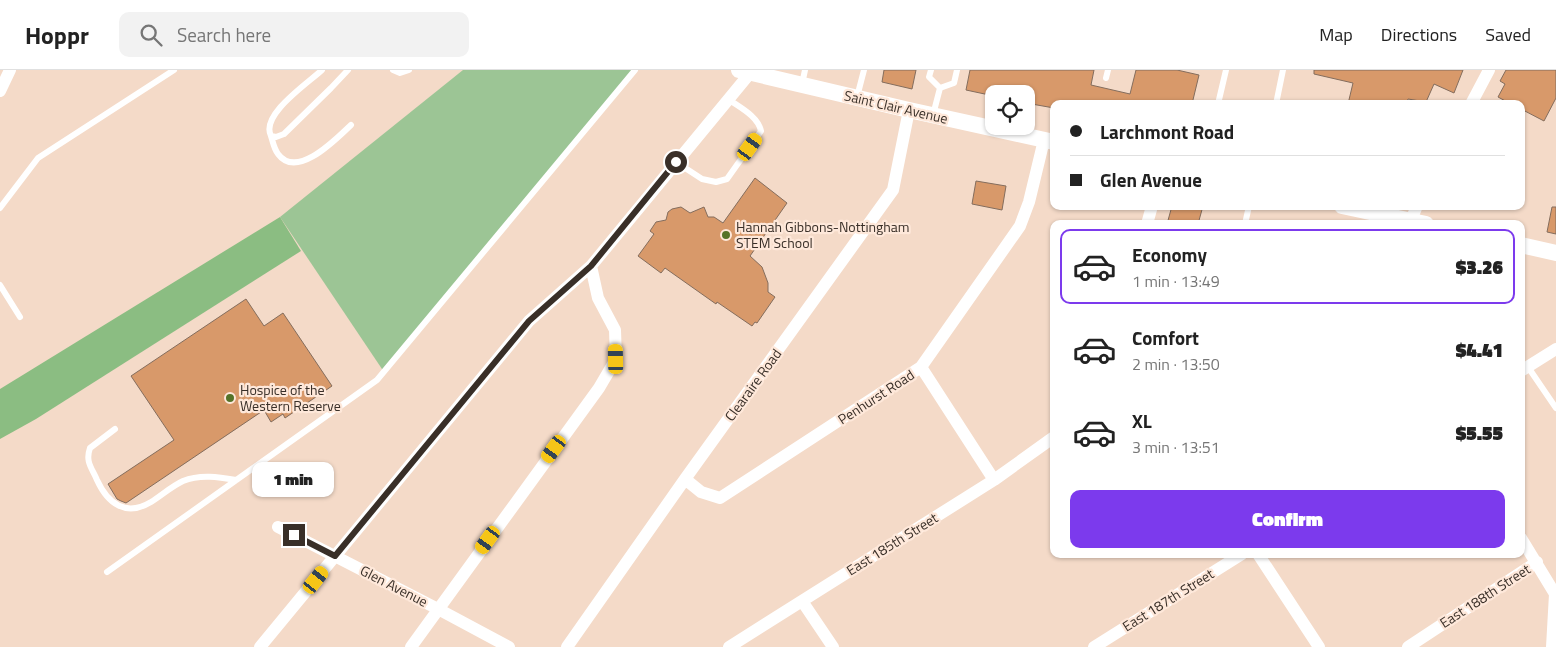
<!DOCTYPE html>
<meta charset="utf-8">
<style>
:root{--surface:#fff;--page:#f2f2f2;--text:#222;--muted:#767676;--line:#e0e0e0;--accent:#7c3aed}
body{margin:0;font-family:"Titillium Web",sans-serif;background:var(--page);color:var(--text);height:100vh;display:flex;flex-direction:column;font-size:19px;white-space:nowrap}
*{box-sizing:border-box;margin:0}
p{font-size:16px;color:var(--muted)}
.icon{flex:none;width:28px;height:28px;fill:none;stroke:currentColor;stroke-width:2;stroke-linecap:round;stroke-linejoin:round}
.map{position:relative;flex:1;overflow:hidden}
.side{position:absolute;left:1050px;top:150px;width:475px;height:338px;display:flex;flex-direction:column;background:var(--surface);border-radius:10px;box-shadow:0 1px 4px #0004}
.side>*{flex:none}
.guide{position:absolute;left:1050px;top:30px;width:475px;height:110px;border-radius:10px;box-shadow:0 1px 4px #0004;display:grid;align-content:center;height:110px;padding:0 20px;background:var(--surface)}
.controls{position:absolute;left:985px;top:15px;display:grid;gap:10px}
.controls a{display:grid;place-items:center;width:50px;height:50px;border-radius:10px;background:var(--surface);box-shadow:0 1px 4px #0004;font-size:25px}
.end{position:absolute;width:22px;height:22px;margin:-11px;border:6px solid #392f28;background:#fff;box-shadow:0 0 0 2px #fff}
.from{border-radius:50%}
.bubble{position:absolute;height:35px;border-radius:10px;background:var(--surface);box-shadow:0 1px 4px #0004;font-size:16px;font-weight:800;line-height:35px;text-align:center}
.car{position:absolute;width:15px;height:30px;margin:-15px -8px;border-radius:6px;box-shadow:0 0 4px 1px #0007;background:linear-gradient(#f5c518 24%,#345 0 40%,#f5c518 0 76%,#345 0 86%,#f5c518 0)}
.guide b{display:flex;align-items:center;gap:18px;height:48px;font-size:19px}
.guide b+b{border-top:1px solid var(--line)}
.guide i{width:12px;height:12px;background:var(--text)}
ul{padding:9px 0 0;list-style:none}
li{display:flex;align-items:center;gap:15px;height:75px;margin:0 10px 8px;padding:0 10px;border:2px solid transparent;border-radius:10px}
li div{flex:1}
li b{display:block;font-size:19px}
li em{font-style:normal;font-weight:800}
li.current{border-color:var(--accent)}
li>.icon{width:45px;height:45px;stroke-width:1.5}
.action{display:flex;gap:10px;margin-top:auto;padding:10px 20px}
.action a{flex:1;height:58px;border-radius:10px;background:var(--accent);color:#fff;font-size:20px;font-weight:800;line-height:58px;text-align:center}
header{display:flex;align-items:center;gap:30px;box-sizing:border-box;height:70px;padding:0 25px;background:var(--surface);border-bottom:1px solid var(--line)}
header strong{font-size:24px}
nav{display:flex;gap:28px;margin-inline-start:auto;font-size:18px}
.search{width:350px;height:45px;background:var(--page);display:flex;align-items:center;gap:12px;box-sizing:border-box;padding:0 18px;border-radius:10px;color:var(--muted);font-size:19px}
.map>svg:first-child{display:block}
</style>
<header>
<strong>Hoppr</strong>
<div class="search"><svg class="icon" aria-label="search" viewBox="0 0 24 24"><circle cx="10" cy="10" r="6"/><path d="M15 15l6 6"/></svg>Search here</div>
<nav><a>Map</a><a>Directions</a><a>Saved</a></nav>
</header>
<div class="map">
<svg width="1556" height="577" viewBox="0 0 1556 577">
<rect width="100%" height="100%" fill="#f4dac8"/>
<path fill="#9cc595" d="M 463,0 L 635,0 L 384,302 L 280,147 Z"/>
<path fill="#8bbd82" d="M 280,147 L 301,181 L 36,349 L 0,369 L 0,319 Z"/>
<path fill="#d8996a" stroke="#846d5d" d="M 884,0 L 916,0 L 912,19 L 882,12 Z
M 970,0 L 1094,0 L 1091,15 L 1130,24 L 1136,0 L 1177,0 L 1199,5 L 1192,34 L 1054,34 L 1054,38 L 1026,33 L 1026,24 L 994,24 L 994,26 L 966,20 Z
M 1314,0 L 1463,0 L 1454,23 L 1434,14 L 1426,32 L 1408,29 L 1406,34 L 1348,34 L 1353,13 L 1314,4 Z
M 1506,0 L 1556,0 L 1556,28 L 1544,51 L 1521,39 L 1521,34 L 1511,34 L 1498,27 L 1505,14 L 1500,11 Z
M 755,108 L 787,133 L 750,186 L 762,197 L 768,213 L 768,222 L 775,227 L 757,253 L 755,252 L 752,256 L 717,232 L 716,234 L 665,198 L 661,203 L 638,186 L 654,164 L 650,161 L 656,152 L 666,150 L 668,142 L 672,139 L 681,137 L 690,143 L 704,137 L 708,147 L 714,147 L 723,153 Z
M 976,111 L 1006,116 L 1002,140 L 972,134 Z
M 1172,136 L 1203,136 L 1198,154 L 1167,154 Z
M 1552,137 L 1556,137 L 1556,164 L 1547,162 Z
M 246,229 L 264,256 L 283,243 L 332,316 L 285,348 L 283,344 L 271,352 L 264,340 L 126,433 L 121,431 L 117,429 L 108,414 L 174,370 L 131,306 Z"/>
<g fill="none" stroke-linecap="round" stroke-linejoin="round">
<path stroke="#fff" stroke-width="6" d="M 322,0 C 308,13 260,45 271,66 L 276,67 L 284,64 L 331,18 L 348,0
M 393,0 L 400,3 L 409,0
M 931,0 L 929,7 L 940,18
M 1106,8 L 1108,0
M 802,14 L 805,0
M 940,18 L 954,13 L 957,0
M 857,27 L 864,0
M 1218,34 L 1226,0
M 1276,34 L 1283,0
M 933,45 L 940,18
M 271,66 C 273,72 274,79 278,84 C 297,110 336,69 351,55
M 676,92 L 702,109 L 716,112 L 727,109 L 761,61 C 758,46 739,37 728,29
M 0,138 L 38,88 L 174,0
M 1245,154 L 1249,136
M 0,215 L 20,247
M 1528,297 L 1556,338
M 115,359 L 90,378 C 85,392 92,398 97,410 C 108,434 126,447 151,432 C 162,425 172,416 183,411 C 200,404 219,407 236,410
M 107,502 L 377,310 L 635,0"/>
<path stroke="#fff" stroke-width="12" d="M 0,21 L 10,0
M 1471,34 L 1489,0
M 1411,150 L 1417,136
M 1147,154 L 1152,136
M 921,297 L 994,410
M 1521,301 L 1556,279
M 685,409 L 701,422 L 720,428 L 921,297 L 1020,156 L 1029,132 L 1044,70
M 278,457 L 438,539 L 509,577
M 1521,468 L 1555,524 L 1552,577
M 1258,484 L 1319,577
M 802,531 L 833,577
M 260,577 L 529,251 L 591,196 L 751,2
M 411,577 L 599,318 L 616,289 L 615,260 L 598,228 L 591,196
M 567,577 L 685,409 L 893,120 L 909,40
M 729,577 L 994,410 L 1054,367
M 1094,577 L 1242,484
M 1408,577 L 1537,492"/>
<path stroke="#fff" stroke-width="16" d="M 739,0 L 909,40 L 1054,72
M 1342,136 L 1426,154
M 1521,175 L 1556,183"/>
</g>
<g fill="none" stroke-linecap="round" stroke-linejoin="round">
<path stroke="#392f28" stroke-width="6" d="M 294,465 L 335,486 L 529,251 L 591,196 L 676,92"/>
</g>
<g fill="#557328" stroke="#fee8da" stroke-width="2">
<circle cx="726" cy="165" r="5"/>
<circle cx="230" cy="328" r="5"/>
</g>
<g text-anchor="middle" stroke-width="4.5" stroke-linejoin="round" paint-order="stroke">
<g font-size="14" fill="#392f28" stroke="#fee8da">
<text transform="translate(896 37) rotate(13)" y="5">Saint Clair Avenue</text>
<text transform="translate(753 315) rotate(-54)" y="5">Clearaire Road</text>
<text transform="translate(876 327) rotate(-33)" y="5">Penhurst Road</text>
<text transform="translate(892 474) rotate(-32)" y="5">East 185th Street</text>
<text transform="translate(394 516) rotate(27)" y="5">Glen Avenue</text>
<text transform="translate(1485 526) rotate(-33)" y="5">East 188th Street</text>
<text transform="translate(1168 530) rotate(-32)" y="5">East 187th Street</text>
</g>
<g font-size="14" fill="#392f28" stroke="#fee8da" text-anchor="start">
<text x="736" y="162">Hannah Gibbons-Nottingham<tspan x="736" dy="16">STEM School</tspan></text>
<text x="240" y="325">Hospice of the<tspan x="240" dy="16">Western Reserve</tspan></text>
</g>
</g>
</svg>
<div class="controls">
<a><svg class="icon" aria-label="locate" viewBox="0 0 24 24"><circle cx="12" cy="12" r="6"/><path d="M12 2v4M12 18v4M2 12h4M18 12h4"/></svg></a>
</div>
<i class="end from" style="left:676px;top:92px"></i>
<i class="end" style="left:294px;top:465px"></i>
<div class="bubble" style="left:252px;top:392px;width:82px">1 min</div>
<i class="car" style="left:750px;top:77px;rotate:36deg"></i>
<i class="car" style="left:616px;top:289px;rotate:359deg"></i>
<i class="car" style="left:554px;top:379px;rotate:216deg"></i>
<i class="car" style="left:488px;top:470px;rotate:216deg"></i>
<i class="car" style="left:316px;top:510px;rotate:39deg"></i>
<div class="guide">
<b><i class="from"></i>Larchmont Road</b>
<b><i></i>Glen Avenue</b>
</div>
<section class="side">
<ul>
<li class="current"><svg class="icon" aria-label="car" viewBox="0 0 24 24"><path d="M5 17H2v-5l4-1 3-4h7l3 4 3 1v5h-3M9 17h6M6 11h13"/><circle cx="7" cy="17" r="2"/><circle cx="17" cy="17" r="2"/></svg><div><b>Economy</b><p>1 min · 13:49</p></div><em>$3.26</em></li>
<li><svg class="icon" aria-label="car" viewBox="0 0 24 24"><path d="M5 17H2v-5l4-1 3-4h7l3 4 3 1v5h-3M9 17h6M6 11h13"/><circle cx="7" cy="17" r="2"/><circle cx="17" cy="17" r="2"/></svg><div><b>Comfort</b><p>2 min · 13:50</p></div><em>$4.41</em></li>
<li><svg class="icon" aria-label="car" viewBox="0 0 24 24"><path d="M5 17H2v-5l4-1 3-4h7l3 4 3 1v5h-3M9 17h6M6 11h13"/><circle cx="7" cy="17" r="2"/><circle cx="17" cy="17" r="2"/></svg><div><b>XL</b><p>3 min · 13:51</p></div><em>$5.55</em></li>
</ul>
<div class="action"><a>Confirm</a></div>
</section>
</div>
